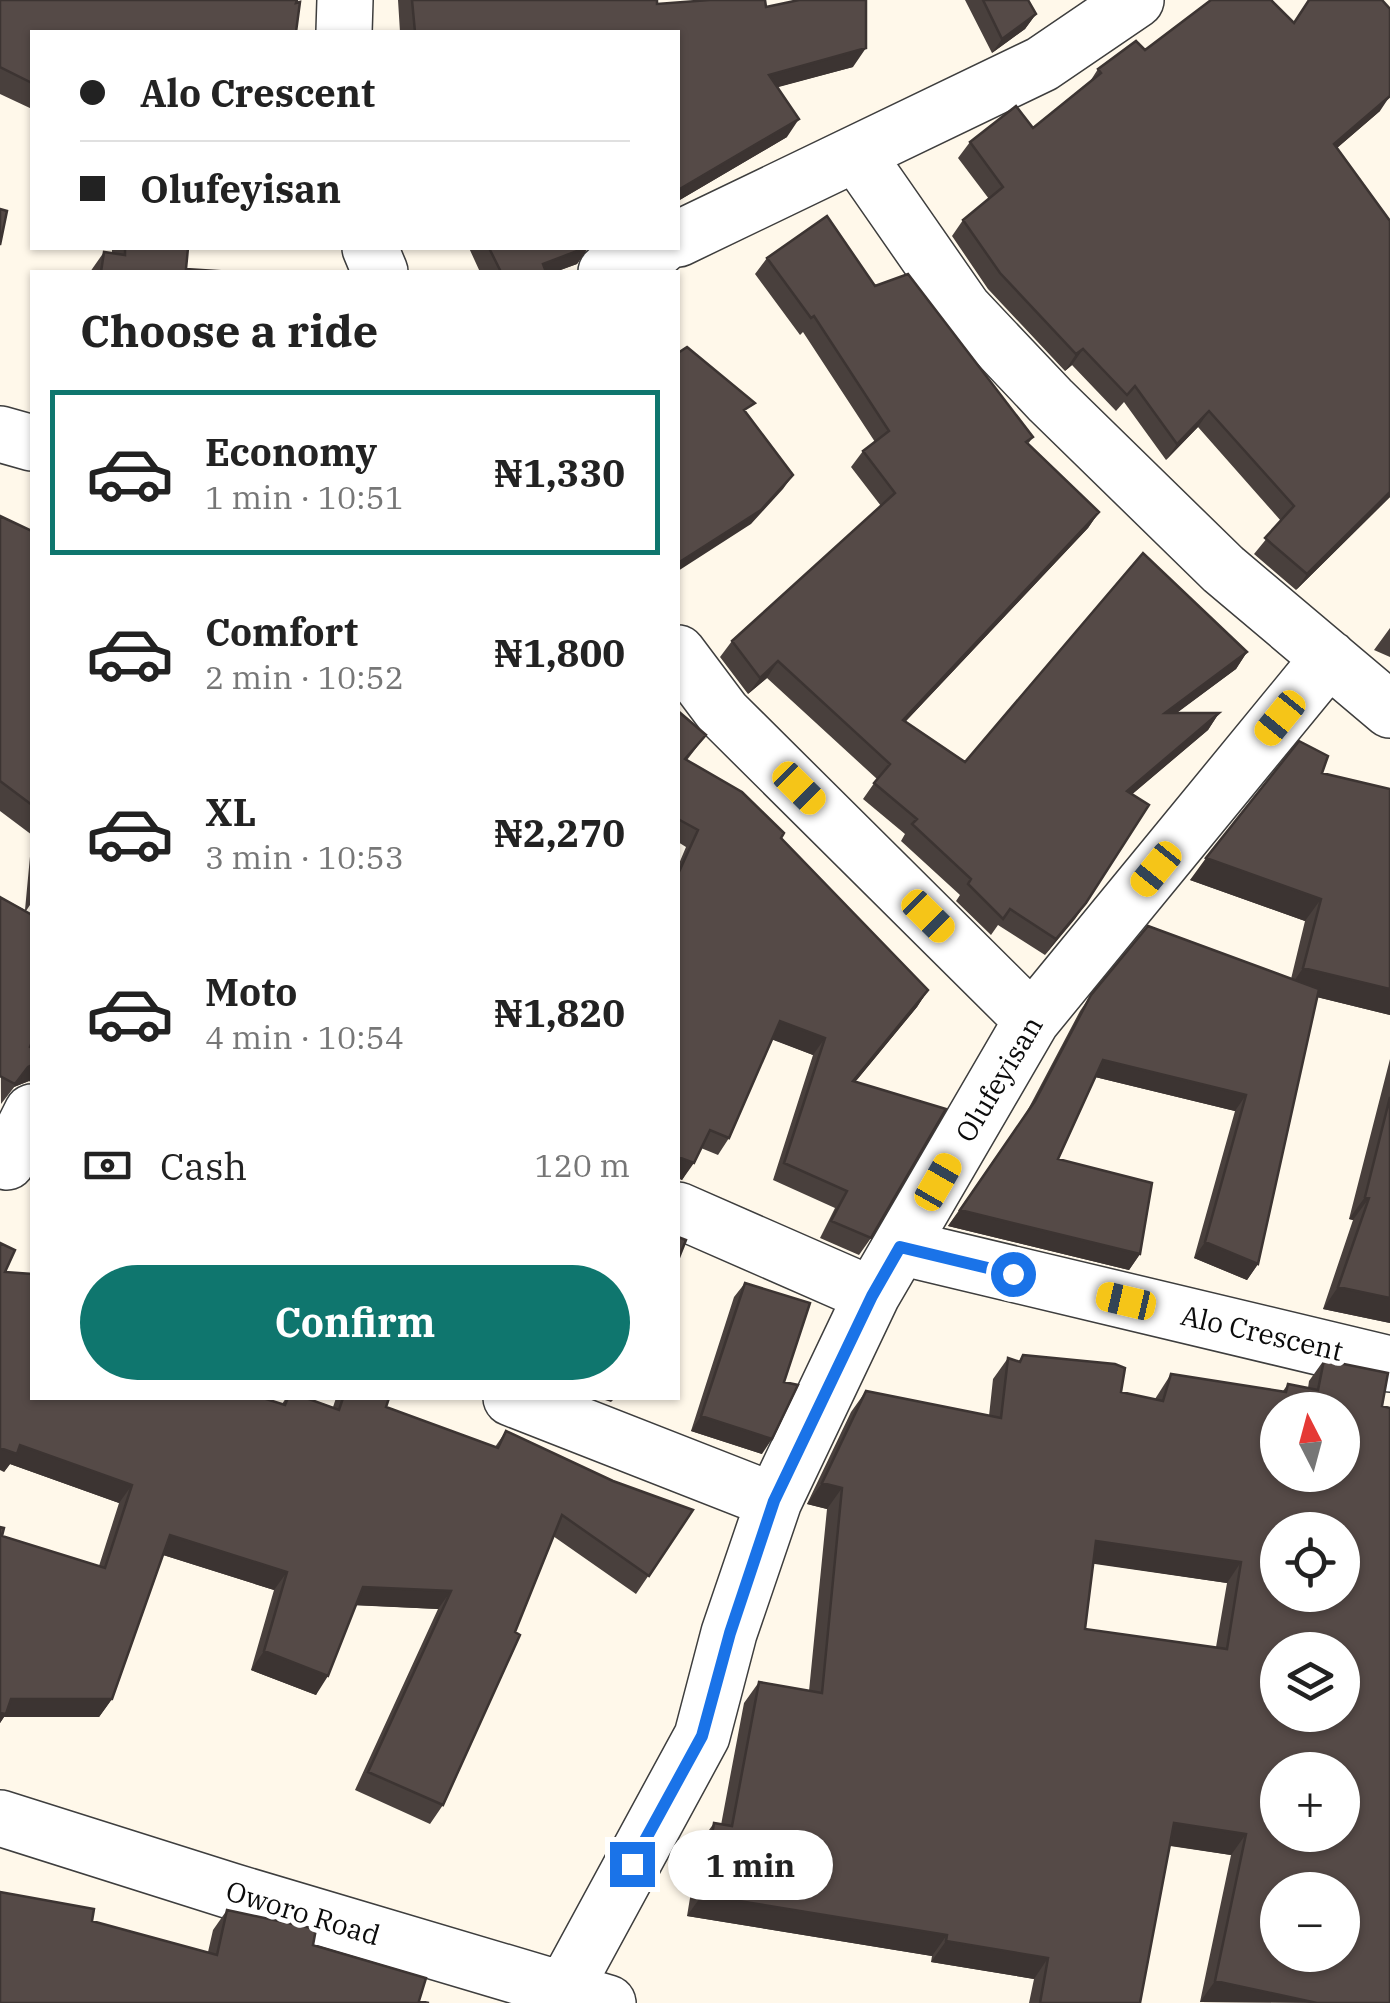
<!DOCTYPE html>
<meta charset="utf-8">
<style>
:root{--surface:#fff;--page:#f6f6f6;--text:#222;--muted:#767676;--line:#e0e0e0;--accent:#0f766e}
body{margin:0;font-family:"IBM Plex Serif",serif;background:var(--page);color:var(--text);height:100vh;display:flex;flex-direction:column;font-size:38px;white-space:nowrap}
*{box-sizing:border-box;margin:0}
p{font-size:32px;color:var(--muted)}
.icon{flex:none;width:55px;height:55px;fill:none;stroke:currentColor;stroke-width:2;stroke-linecap:round;stroke-linejoin:round}
.map{position:relative;flex:1;overflow:hidden}
.details{position:absolute;left:30px;top:270px;width:650px;height:1130px;display:flex;flex-direction:column;background:var(--surface);border-radius:0px;box-shadow:0 2px 8px #0004}
.details>*{flex:none}
.top-card{position:absolute;left:30px;top:30px;width:650px;height:220px;border-radius:0px;box-shadow:0 2px 8px #0004;display:grid;align-content:center;height:220px;padding:0 50px;background:var(--surface)}
.needle{width:65px;rotate:354deg}
.fabs{position:absolute;left:1260px;top:1392px;display:grid;gap:20px}
.fabs a{display:grid;place-items:center;width:100px;height:100px;border-radius:50%;background:var(--surface);box-shadow:0 2px 8px #0004;font-size:50px}
.end{position:absolute;width:45px;height:45px;margin:-22px;border:12px solid #1a73e8;background:#fff;box-shadow:0 0 0 5px #fff}
.from{border-radius:50%}
.bubble{position:absolute;height:70px;border-radius:35px;background:var(--surface);box-shadow:0 2px 8px #0004;font-size:32px;font-weight:700;line-height:70px;text-align:center}
.car{position:absolute;width:30px;height:60px;margin:-30px -15px;border-radius:12px;box-shadow:0 0 8px 2px #0007;background:linear-gradient(#f5c518 24%,#345 0 40%,#f5c518 0 76%,#345 0 86%,#f5c518 0)}
.top-card b{display:flex;align-items:center;gap:35px;height:95px;font-size:38px}
.top-card b+b{border-top:2px solid var(--line)}
.top-card i{width:25px;height:25px;background:var(--text)}
ul{padding:0;list-style:none}
li{display:flex;align-items:center;gap:30px;height:165px;margin:0 20px 15px;padding:0 30px;border:5px solid transparent;border-radius:0px}
li div{flex:1}
li b{display:block;font-size:38px}
li em{font-style:normal;font-weight:700}
li.current{border-color:var(--accent)}
li>.icon{width:90px;height:90px;stroke-width:1.5}
h2{padding:0 50px;font-size:45px;line-height:120px}
.pay{display:flex;align-items:center;gap:25px;height:110px;padding:0 50px;font-size:38px}
.pay p{margin-inline-start:auto}
.primary-button{display:flex;gap:20px;margin-top:auto;padding:20px 50px}
.primary-button a{flex:1;height:115px;border-radius:60px;background:var(--accent);color:#fff;font-size:40px;font-weight:700;line-height:115px;text-align:center}
.map>svg:first-child{display:block}
</style>
<div class="map">
<svg width="1390" height="2003" viewBox="0 0 1390 2003">
<rect width="100%" height="100%" fill="#fff8ea"/>
<g fill="none" stroke-linecap="round" stroke-linejoin="round">
<defs>
<path id="minor" d="M 344,32 L 345,0
M 857,155 L 964,309 L 1050,400 L 1223,569 L 1390,710
M 678,239 L 1042,64 L 1136,0
M 370,248 L 380,272
M 606,272 L 659,248
M 0,434 L 32,443
M 678,653 L 723,713 L 1032,1020
M 7,1162 L 32,1112
M 678,1210 L 872,1295
M 900,1247 L 1390,1364
M 511,1398 L 774,1501
M 0,1818 L 231,1891 L 608,2003
M 563,1992 L 702,1736 L 729,1633 L 774,1501 L 872,1295 L 1032,1020 L 1329,658"/>
</defs>
<use href="#minor" stroke="#3e3e3e" stroke-width="58"/>
<use href="#minor" stroke="#fff" stroke-width="55"/>
</g>
<path fill="#49403d" fill-rule="evenodd" d="M 0,0 L 32,32 L 32,109 L 0,94 Z
M 398,0 L 657,0 L 657,4 L 766,7 L 853,67 L 777,87 L 787,137 L 678,201 L 678,32 L 400,32 Z
M 965,0 L 1028,0 L 1036,14 L 1025,29 L 992,53 Z
M 1145,50 L 1380,111 L 1337,148 L 1390,497 L 1296,590 L 1254,554 L 1281,521 L 1198,427 L 1166,460 L 1124,402 L 1116,411 L 1072,365 L 1065,371 L 988,289 L 952,236 L 963,220 L 989,199 L 958,158 L 970,142 L 1033,128 L 1089,83 L 1098,69 Z
M 112,248 L 188,248 L 186,269 L 233,272 L 90,272 L 104,252 L 112,253 Z
M 469,248 L 588,248 L 577,264 L 555,272 L 480,272 Z
M 767,258 L 875,286 L 1033,437 L 1028,444 L 1099,512 L 1088,528 L 905,722 L 965,762 L 1247,652 L 1236,669 L 1176,713 L 1219,713 L 1208,730 L 1132,794 L 1086,903 L 1045,955 L 998,925 L 991,935 L 956,901 L 960,895 L 901,841 L 905,834 L 863,799 L 877,779 L 767,678 L 748,694 L 720,657 L 732,641 L 881,506 L 851,467 L 863,451 L 875,442 L 803,332 L 800,335 L 755,274 Z
M 0,516 L 32,531 L 32,902 L 26,911 L 30,1047 L 32,1048 L 32,1082 L 29,1081 L 14,1087 L 1,1104 L 0,897 L 25,910 L 32,835 L 0,811 Z
M 1390,628 L 1390,657 L 1374,650 Z
M 678,711 L 706,735 L 687,760 L 781,838 L 928,990 L 917,1007 L 855,1082 L 871,1238 L 859,1255 L 820,1238 L 835,1208 L 773,1180 L 813,1055 L 772,1039 L 729,1138 L 718,1155 L 701,1148 L 682,1180 L 678,1178 L 678,866 L 686,847 L 678,842 Z
M 1322,773 L 1390,789 L 1390,1015 L 1317,997 L 1258,1264 L 1247,1280 L 1194,1258 L 1235,1111 L 1095,1077 L 1058,1159 L 1140,1254 L 1129,1270 L 948,1226 L 1024,1117 L 1080,1011 L 1091,995 L 1291,979 L 1305,921 L 1190,880 Z
M 1390,1059 L 1390,1323 L 1323,1309 L 1353,1220 L 1349,1219 Z
M 5,1272 L 32,1398 L 282,1404 L 286,1398 L 306,1398 L 333,1407 L 336,1398 L 389,1398 L 386,1407 L 495,1447 L 506,1431 L 613,1481 L 693,1510 L 636,1594 L 553,1536 L 443,1805 L 430,1824 L 355,1790 L 438,1609 L 356,1605 L 316,1695 L 251,1670 L 274,1590 L 163,1555 L 112,1699 L 99,1717 L 4,1717 L 0,1723 L 0,1527 L 2,1536 L 99,1566 L 119,1503 L 10,1464 L 4,1472 Z
M 745,1283 L 762,1454 L 691,1431 L 734,1297 Z
M 1023,1355 L 1121,1392 L 1155,1399 L 1171,1374 L 1283,1391 L 1288,1384 L 1308,1388 L 1309,1381 L 1324,1360 L 1382,1406 L 1390,2003 L 1200,2002 L 1231,1855 L 1170,1846 L 1140,2003 L 1029,2003 L 1034,1979 L 931,1962 L 932,1956 L 687,1916 L 699,1844 L 714,1823 L 721,1825 L 744,1703 L 759,1682 L 809,1691 L 827,1509 L 807,1504 L 851,1412 L 866,1391 L 989,1416 L 993,1379 L 1008,1358 L 1019,1362 ZM 1093,1563 L 1227,1583 L 1216,1647 L 1085,1629 Z
M 227,1910 L 313,1945 L 419,2001 L 0,2003 L 92,1921 L 208,1952 L 213,1930 Z"/>
<path fill="#3c3432" d="M 1036,14 L 1025,29 L 992,53 L 1002,39 Z
M 866,48 L 853,67 L 756,93 L 769,75 Z
M 1390,96 L 1380,111 L 1323,160 L 1334,144 Z
M 799,119 L 787,137 L 678,201 L 678,190 Z
M 585,248 L 588,248 L 577,264 L 555,272 L 537,272 L 543,264 Z
M 1083,349 L 1072,365 L 1065,371 L 1076,354 Z
M 1209,411 L 1198,427 L 1166,460 L 1177,444 Z
M 793,475 L 783,489 L 751,524 L 678,571 L 678,563 Z
M 1390,492 L 1390,497 L 1296,590 L 1307,574 Z
M 1099,512 L 1088,528 L 891,737 L 903,720 Z
M 1247,652 L 1236,669 L 1154,730 L 1165,713 Z
M 778,661 L 767,678 L 748,694 L 760,678 Z
M 1219,713 L 1208,730 L 1116,808 L 1127,791 Z
M 1206,858 L 1321,899 L 1305,921 L 1190,880 Z
M 1086,903 L 1075,919 L 1045,955 L 1056,939 Z
M 1303,968 L 1390,989 L 1390,1015 L 1288,990 Z
M 928,990 L 917,1007 L 842,1098 L 853,1081 Z
M 780,1021 L 825,1038 L 813,1055 L 768,1038 Z
M 1103,1060 L 1246,1095 L 1235,1111 L 1091,1076 Z
M 32,1065 L 32,1082 L 29,1081 L 14,1087 L 1,1104 L 28,1067 Z
M 678,1157 L 694,1163 L 682,1180 L 678,1178 Z
M 1365,1197 L 1369,1198 L 1353,1220 L 1349,1219 Z
M 960,1210 L 1140,1254 L 1129,1270 L 948,1226 Z
M 1205,1242 L 1258,1264 L 1247,1280 L 1194,1258 Z
M 1338,1287 L 1390,1298 L 1390,1323 L 1323,1309 Z
M 599,1398 L 615,1398 L 611,1402 Z
M 701,1416 L 772,1439 L 762,1454 L 691,1431 Z
M 20,1445 L 132,1485 L 119,1503 L 10,1464 L 4,1472 L 0,1470 L 0,1448 Z
M 822,1483 L 842,1488 L 827,1509 L 807,1504 Z
M 170,1535 L 287,1572 L 274,1590 L 157,1553 Z
M 1096,1541 L 1241,1562 L 1227,1583 L 1081,1562 Z
M 363,1587 L 451,1591 L 438,1609 L 350,1605 Z
M 264,1651 L 328,1676 L 316,1695 L 251,1670 Z
M 11,1699 L 112,1699 L 99,1717 L 4,1717 L 0,1723 L 0,1713 Z
M 1174,1823 L 1246,1834 L 1231,1855 L 1160,1844 Z
M 702,1895 L 947,1935 L 932,1956 L 687,1916 Z
M 946,1941 L 1048,1958 L 1034,1979 L 931,1962 Z
M 1215,1981 L 1317,2003 L 1200,2002 Z"/>
<path fill="#554a47" stroke="#3c3432" stroke-width="2.5" fill-rule="evenodd" d="M 0,0 L 297,0 L 296,3 L 300,2 L 296,32 L 32,32 L 32,83 L 0,67 Z
M 412,0 L 657,0 L 657,4 L 710,0 L 765,0 L 766,7 L 799,0 L 866,0 L 866,48 L 769,75 L 799,119 L 678,190 L 678,32 L 415,32 Z
M 983,0 L 1028,0 L 1036,14 L 1002,39 Z
M 1211,0 L 1271,0 L 1294,23 L 1309,0 L 1382,0 L 1390,9 L 1390,96 L 1334,144 L 1390,221 L 1390,492 L 1307,574 L 1265,538 L 1294,506 L 1209,411 L 1177,444 L 1135,386 L 1127,395 L 1083,349 L 1076,354 L 1000,273 L 963,220 L 1003,187 L 970,142 L 1016,106 L 1033,128 L 1101,73 L 1098,69 L 1136,41 L 1145,50 Z
M 0,209 L 7,211 L 0,245 Z
M 827,216 L 875,286 L 908,274 L 1033,437 L 1026,442 L 1099,512 L 903,720 L 965,762 L 1143,553 L 1247,652 L 1165,713 L 1219,713 L 1127,791 L 1149,805 L 1086,903 L 1056,939 L 1010,909 L 1003,919 L 968,884 L 971,879 L 912,824 L 917,819 L 874,783 L 890,764 L 778,661 L 760,678 L 732,641 L 895,493 L 863,451 L 889,431 L 814,316 L 811,318 L 767,258 Z
M 125,248 L 188,248 L 186,269 L 233,272 L 101,272 L 104,252 L 125,255 Z
M 489,248 L 585,248 L 543,264 L 546,272 L 501,272 Z
M 687,347 L 755,403 L 744,410 L 793,475 L 761,510 L 678,563 L 678,353 Z
M 0,516 L 32,531 L 32,805 L 0,781 Z
M 678,711 L 706,735 L 685,759 L 742,792 L 784,833 L 781,838 L 928,990 L 853,1081 L 946,1109 L 871,1238 L 831,1221 L 847,1191 L 784,1163 L 825,1038 L 780,1021 L 729,1138 L 710,1130 L 694,1163 L 678,1157 L 678,874 L 698,830 L 678,819 Z
M 1299,741 L 1328,756 L 1322,773 L 1390,789 L 1390,989 L 1303,968 L 1321,899 L 1206,858 Z
M 0,897 L 32,915 L 32,1042 L 30,1047 L 32,1048 L 32,1065 L 28,1067 L 15,1084 L 0,1076 Z
M 1148,926 L 1319,989 L 1258,1264 L 1205,1242 L 1246,1095 L 1103,1060 L 1058,1159 L 1152,1183 L 1140,1254 L 960,1210 L 1035,1101 L 1091,995 Z
M 1390,1097 L 1390,1298 L 1338,1287 L 1369,1198 L 1365,1197 Z
M 678,1237 L 686,1240 L 678,1260 Z
M 0,1243 L 15,1250 L 5,1272 L 32,1274 L 32,1398 L 263,1398 L 285,1405 L 288,1398 L 306,1398 L 339,1410 L 343,1398 L 389,1398 L 386,1407 L 498,1448 L 506,1431 L 613,1481 L 693,1510 L 649,1576 L 562,1515 L 515,1632 L 520,1635 L 443,1805 L 368,1772 L 451,1591 L 363,1587 L 328,1676 L 264,1651 L 287,1572 L 170,1535 L 112,1699 L 11,1699 L 6,1714 L 0,1713 L 0,1527 L 4,1528 L 2,1536 L 105,1568 L 132,1485 L 20,1445 L 17,1454 L 0,1448 Z
M 745,1283 L 810,1303 L 784,1382 L 798,1385 L 772,1439 L 701,1416 Z
M 1023,1355 L 1115,1364 L 1125,1368 L 1121,1392 L 1163,1401 L 1171,1374 L 1286,1392 L 1288,1384 L 1318,1390 L 1324,1360 L 1388,1373 L 1382,1406 L 1390,1408 L 1390,2003 L 1317,2003 L 1215,1981 L 1246,1834 L 1174,1823 L 1140,2003 L 1040,2003 L 1048,1958 L 946,1941 L 947,1935 L 702,1895 L 714,1823 L 732,1826 L 759,1682 L 822,1693 L 842,1488 L 822,1483 L 866,1391 L 1001,1418 L 1008,1358 L 1020,1362 ZM 1278,1410 L 1342,1410 L 1342,1475 L 1278,1475 ZM 1278,1530 L 1342,1530 L 1342,1595 L 1278,1595 ZM 1096,1541 L 1241,1562 L 1227,1649 L 1085,1629 ZM 1278,1650 L 1342,1650 L 1342,1715 L 1278,1715 ZM 1278,1770 L 1342,1770 L 1342,1835 L 1278,1835 ZM 1278,1890 L 1342,1890 L 1342,1955 L 1278,1955 Z
M 0,1892 L 94,1909 L 92,1921 L 217,1955 L 227,1910 L 316,1929 L 313,1945 L 426,1978 L 419,2001 L 429,2003 L 0,2003 Z"/>
<g fill="none" stroke-linecap="round" stroke-linejoin="round">
<path stroke="#1a73e8" stroke-width="12" d="M 632,1864 L 702,1736 L 730,1633 L 774,1501 L 872,1296 L 900,1247 L 1013,1274"/>
</g>
<g text-anchor="middle" stroke-width="10" stroke-linejoin="round" paint-order="stroke">
<g font-size="28" fill="#0b0b0b" stroke="#fff">
<text transform="translate(999 1079) rotate(-59)" y="10">Olufeyisan</text>
<text transform="translate(1262 1333) rotate(13)" y="10">Alo Crescent</text>
<text transform="translate(303 1913) rotate(17)" y="10">Oworo Road</text>
</g>
</g>
</svg>
<div class="fabs">
<a><svg class="needle" viewBox="-14 -14 28 28"><path d="M0-13l5 13h-10z" fill="#e53935"/><path d="M0 13l5-13h-10z" fill="#767676"/></svg></a>
<a><svg class="icon" aria-label="locate" viewBox="0 0 24 24"><circle cx="12" cy="12" r="6"/><path d="M12 2v4M12 18v4M2 12h4M18 12h4"/></svg></a>
<a><svg class="icon" aria-label="layers" viewBox="0 0 24 24"><path d="M12 4l9 5-9 5-9-5zM3 14l9 5 9-5"/></svg></a>
<a>+</a>
<a>−</a>
</div>
<i class="end from" style="left:1013px;top:1274px"></i>
<i class="end" style="left:632px;top:1864px"></i>
<div class="bubble" style="left:668px;top:1830px;width:165px">1 min</div>
<i class="car" style="left:1280px;top:718px;rotate:219deg"></i>
<i class="car" style="left:799px;top:788px;rotate:135deg"></i>
<i class="car" style="left:1156px;top:869px;rotate:219deg"></i>
<i class="car" style="left:928px;top:916px;rotate:135deg"></i>
<i class="car" style="left:938px;top:1182px;rotate:30deg"></i>
<i class="car" style="left:1126px;top:1301px;rotate:283deg"></i>
<div class="top-card">
<b><i class="from"></i>Alo Crescent</b>
<b><i></i>Olufeyisan</b>
</div>
<section class="details">
<h2>Choose a ride</h2>
<ul>
<li class="current"><svg class="icon" aria-label="car" viewBox="0 0 24 24"><path d="M5 17H2v-5l4-1 3-4h7l3 4 3 1v5h-3M9 17h6M6 11h13"/><circle cx="7" cy="17" r="2"/><circle cx="17" cy="17" r="2"/></svg><div><b>Economy</b><p>1 min · 10:51</p></div><em>₦1,330</em></li>
<li><svg class="icon" aria-label="car" viewBox="0 0 24 24"><path d="M5 17H2v-5l4-1 3-4h7l3 4 3 1v5h-3M9 17h6M6 11h13"/><circle cx="7" cy="17" r="2"/><circle cx="17" cy="17" r="2"/></svg><div><b>Comfort</b><p>2 min · 10:52</p></div><em>₦1,800</em></li>
<li><svg class="icon" aria-label="car" viewBox="0 0 24 24"><path d="M5 17H2v-5l4-1 3-4h7l3 4 3 1v5h-3M9 17h6M6 11h13"/><circle cx="7" cy="17" r="2"/><circle cx="17" cy="17" r="2"/></svg><div><b>XL</b><p>3 min · 10:53</p></div><em>₦2,270</em></li>
<li><svg class="icon" aria-label="car" viewBox="0 0 24 24"><path d="M5 17H2v-5l4-1 3-4h7l3 4 3 1v5h-3M9 17h6M6 11h13"/><circle cx="7" cy="17" r="2"/><circle cx="17" cy="17" r="2"/></svg><div><b>Moto</b><p>4 min · 10:54</p></div><em>₦1,820</em></li>
</ul>
<div class="pay"><svg class="icon" aria-label="cash" viewBox="0 0 24 24"><path d="M3 7h18v10H3z"/><circle cx="12" cy="12" r="2"/></svg>Cash<p>120 m</p></div>
<div class="primary-button"><a>Confirm</a></div>
</section>
</div>
